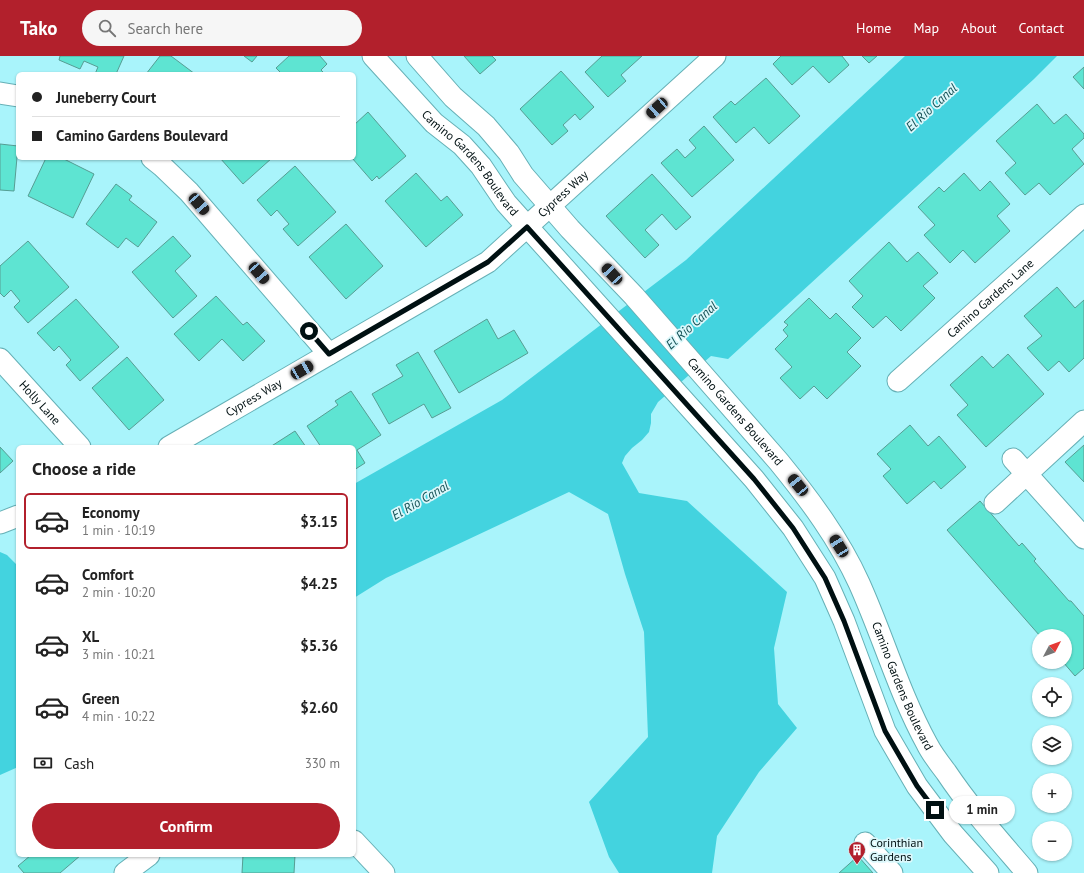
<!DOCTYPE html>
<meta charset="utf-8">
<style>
:root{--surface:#fff;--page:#f6f6f6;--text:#222;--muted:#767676;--line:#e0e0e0;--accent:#b2202c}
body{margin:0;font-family:"PT Sans",sans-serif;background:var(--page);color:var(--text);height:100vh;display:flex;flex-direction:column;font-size:15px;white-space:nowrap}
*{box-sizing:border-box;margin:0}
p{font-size:13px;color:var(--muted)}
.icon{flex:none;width:22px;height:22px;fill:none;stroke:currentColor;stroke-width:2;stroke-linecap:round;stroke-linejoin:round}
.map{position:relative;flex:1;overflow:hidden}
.details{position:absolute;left:16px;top:389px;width:340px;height:412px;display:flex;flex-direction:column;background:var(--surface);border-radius:6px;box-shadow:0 1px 3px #0004}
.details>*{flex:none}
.hud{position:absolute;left:16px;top:16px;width:340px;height:88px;border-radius:6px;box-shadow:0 1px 3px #0004;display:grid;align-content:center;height:88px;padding:0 16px;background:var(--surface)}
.needle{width:26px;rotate:49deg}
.tools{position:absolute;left:1032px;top:573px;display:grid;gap:8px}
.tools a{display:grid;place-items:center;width:40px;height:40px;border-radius:50%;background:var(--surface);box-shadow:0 1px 3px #0004;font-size:20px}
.end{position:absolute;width:18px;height:18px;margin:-9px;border:5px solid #001012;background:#fff;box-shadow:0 0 0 2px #fff}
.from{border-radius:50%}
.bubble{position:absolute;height:28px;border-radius:14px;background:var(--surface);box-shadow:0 1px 3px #0004;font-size:13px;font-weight:700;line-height:28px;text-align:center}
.car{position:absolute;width:12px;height:24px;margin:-12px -6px;border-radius:5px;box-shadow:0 0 3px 1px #0007;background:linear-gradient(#222 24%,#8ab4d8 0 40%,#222 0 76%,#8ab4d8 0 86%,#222 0)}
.hud b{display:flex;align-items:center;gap:14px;height:38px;font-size:15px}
.hud b+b{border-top:1px solid var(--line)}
.hud i{width:10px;height:10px;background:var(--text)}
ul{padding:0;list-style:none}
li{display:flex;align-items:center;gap:12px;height:56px;margin:0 8px 6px;padding:0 8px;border:2px solid transparent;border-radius:6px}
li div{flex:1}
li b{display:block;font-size:15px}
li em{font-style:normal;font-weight:700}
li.current{border-color:var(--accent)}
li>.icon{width:36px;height:36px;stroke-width:1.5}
h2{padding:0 16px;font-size:18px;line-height:48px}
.pay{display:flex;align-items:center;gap:10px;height:44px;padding:0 16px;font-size:15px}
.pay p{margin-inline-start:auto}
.button{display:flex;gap:8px;margin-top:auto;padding:8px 16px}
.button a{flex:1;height:46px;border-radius:24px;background:var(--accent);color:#fff;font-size:16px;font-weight:700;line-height:46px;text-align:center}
header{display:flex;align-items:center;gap:24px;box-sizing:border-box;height:56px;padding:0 20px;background:var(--accent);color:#fff}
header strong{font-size:19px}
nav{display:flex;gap:22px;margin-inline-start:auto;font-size:14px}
.search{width:280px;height:36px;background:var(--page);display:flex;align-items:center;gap:10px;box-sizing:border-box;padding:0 14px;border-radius:22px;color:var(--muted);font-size:15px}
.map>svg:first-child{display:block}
</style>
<header>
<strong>Tako</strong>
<div class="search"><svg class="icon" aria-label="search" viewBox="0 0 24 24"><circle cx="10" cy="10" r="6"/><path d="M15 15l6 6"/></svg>Search here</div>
<nav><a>Home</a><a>Map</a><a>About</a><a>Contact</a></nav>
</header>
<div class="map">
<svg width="1084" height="817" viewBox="0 0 1084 817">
<rect width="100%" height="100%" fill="#a9f4fb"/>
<path fill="#43d3df" d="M 905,0 L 1057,0 L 1034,23 L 728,303 L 711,300 L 658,346 L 651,358 L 651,367 L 649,376 L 642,384 L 632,392 L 625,400 L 622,407 L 639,437 L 687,445 L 787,536 L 774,592 L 778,648 L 797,672 L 759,716 L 717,780 L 712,817 L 619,817 L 609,801 L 589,746 L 648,681 L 644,576 L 625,518 L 608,458 L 569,436 L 386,522 L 354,542 L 354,428 L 502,344 L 686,204 Z
M 0,496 L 7,499 L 18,510 L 18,711 L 0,719 Z"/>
<path fill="#5ee4d2" stroke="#569d93" d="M 60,0 L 124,0 L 116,18 L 95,18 L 98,11 L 84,5 L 80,13 L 59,4 Z
M 160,0 L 171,0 L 195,18 L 146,18 Z
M 244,0 L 257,0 L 252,6 Z
M 289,0 L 320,0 L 327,8 L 321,14 L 325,18 L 282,18 L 276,12 Z
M 464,0 L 492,0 L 496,4 L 480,18 Z
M 602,0 L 642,0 L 621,19 L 626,25 L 608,41 L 585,16 Z
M 781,0 L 842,0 L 849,9 L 829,27 L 813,10 L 792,29 L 773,8 Z
M 862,0 L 877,0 L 869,7 Z
M 1084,11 L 1084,33 L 1073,21 Z
M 561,15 L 594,51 L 580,64 L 575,58 L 563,69 L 568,75 L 552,89 L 520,53 Z
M 766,22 L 800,60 L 769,88 L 754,71 L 736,87 L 713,61 L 731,45 L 735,49 Z
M 1037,48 L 1054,68 L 1066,58 L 1084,78 L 1084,82 L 1072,93 L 1084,108 L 1050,139 L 1039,127 L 1025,139 L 1005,117 L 1016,107 L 996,85 Z
M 368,56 L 406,100 L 379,123 L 377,120 L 372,125 L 352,102 L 354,102 L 354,69 Z
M 704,70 L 734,104 L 692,141 L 661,107 L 677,93 L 685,102 L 696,92 L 689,84 Z
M 0,88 L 18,90 L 14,135 L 0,134 Z
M 46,102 L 62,102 L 94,118 L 73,162 L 28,140 Z
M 220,102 L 272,102 L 243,128 Z
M 295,110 L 336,156 L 298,190 L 283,173 L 289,168 L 277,154 L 271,160 L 257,144 Z
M 416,117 L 441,145 L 447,140 L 463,159 L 426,191 L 385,145 Z
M 964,117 L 980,135 L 990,125 L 1010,148 L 997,160 L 1010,175 L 975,207 L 963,194 L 950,207 L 924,179 L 935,169 L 918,151 L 939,131 L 944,136 Z
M 652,118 L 691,161 L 676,174 L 662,158 L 645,174 L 659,189 L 645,202 L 606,160 Z
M 116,128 L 132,140 L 129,144 L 157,166 L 138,191 L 126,182 L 118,192 L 86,168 Z
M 346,168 L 383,210 L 346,243 L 309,201 Z
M 173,180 L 191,200 L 175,215 L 197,240 L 173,262 L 132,216 Z
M 28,185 L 69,231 L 28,267 L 14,251 L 20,245 L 11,234 L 4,241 L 0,237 L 0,210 Z
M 889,186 L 907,206 L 918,196 L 938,217 L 923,230 L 935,242 L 901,275 L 886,260 L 873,272 L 852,251 L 863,240 L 849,225 Z
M 1057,231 L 1075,252 L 1084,244 L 1084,302 L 1069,316 L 1059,305 L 1048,315 L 1027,292 L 1042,280 L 1024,260 Z
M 216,240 L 243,269 L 247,266 L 265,285 L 243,305 L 222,283 L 199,305 L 174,278 Z
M 809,242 L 830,263 L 836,257 L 861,282 L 847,296 L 861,310 L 827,343 L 814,330 L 800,343 L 780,322 L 792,311 L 775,293 L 788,280 L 783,274 L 788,269 L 784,266 Z
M 76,243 L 119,291 L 80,325 L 66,309 L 71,304 L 59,290 L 54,295 L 37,277 Z
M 487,263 L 498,283 L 514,274 L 528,297 L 459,337 L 434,295 Z
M 418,296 L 451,352 L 432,362 L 424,348 L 389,368 L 372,338 L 403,320 L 396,309 Z
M 1008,298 L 1044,338 L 986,391 L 957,359 L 968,349 L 950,329 L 982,300 L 993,312 Z
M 127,301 L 164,344 L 129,374 L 92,332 Z
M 351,335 L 381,379 L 357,394 L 365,407 L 354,414 L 354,391 L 321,391 L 307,370 L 338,349 L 335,345 Z
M 910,369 L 928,390 L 939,380 L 966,411 L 941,433 L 934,425 L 907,448 L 883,420 L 891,413 L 877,398 Z
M 295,375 L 306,391 L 270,391 Z
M 1084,389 L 1084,426 L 1065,406 Z
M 0,391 L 13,405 L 0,417 Z
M 980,445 L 1019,490 L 1022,487 L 1036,503 L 1034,505 L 1069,545 L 1071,545 L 1084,560 L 1084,612 L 1075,620 L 1063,606 L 1065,606 L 1065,580 L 1040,580 L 947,474 Z
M 31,799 L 81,799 L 60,817 L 24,817 L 18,810 Z
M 243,799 L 295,799 L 294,817 L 242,817 Z
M 858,800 L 873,817 L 839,817 Z"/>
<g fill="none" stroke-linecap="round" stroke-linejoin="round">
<defs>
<g id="minor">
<path id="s1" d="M 373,0 L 434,67 L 462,89 L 481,110 L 506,147 L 754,423 L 793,472 L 825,522 L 844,565 L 885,675 L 917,730 L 953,778 L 988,817"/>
<path id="s2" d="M 417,0 L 453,41 L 486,70 L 509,97 L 523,119 L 570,173 L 634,240 L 779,406 C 810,444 839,483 859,527 C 883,580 899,637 927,688 C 932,698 939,707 946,716 C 970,752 999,784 1027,817"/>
<path d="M 0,37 L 18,40"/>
<path d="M 152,102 L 162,110 L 189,136 L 329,298"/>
<path id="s3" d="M 0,303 L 80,391"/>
<path id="s4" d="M 898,325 L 1084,159"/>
<path id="s5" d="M 169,391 L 488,206 L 715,0"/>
<path d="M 1013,403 L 1084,482"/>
<path d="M 995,447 L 1084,365"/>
<path d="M 0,467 L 18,460"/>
<path d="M 354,785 L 384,817"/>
<path d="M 865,787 L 892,817"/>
<path d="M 125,817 L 149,799"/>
</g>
</defs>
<use href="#minor" stroke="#66b0b6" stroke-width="23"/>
<use href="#minor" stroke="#fff" stroke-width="21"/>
</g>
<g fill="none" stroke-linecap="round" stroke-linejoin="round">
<path stroke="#001012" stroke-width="5" d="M 309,275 L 329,298 L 488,206 L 527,171 L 754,423 L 793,472 L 825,522 L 844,565 L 885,675 L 917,730 L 935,754"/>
</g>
<defs>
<symbol id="building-pin" viewBox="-11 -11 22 30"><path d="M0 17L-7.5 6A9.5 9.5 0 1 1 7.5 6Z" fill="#b2202c" stroke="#dcf8fb"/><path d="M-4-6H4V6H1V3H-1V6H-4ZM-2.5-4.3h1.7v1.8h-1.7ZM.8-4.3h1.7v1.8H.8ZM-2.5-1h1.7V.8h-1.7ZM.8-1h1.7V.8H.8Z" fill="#fff"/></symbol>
</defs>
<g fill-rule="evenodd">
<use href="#building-pin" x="847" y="784" width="20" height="27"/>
</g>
<g text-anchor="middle" stroke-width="3.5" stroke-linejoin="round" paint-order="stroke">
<g font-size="12" fill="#001012" stroke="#dcf8fb">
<text dy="4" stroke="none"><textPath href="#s1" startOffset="145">Camino Gardens Boulevard</textPath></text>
<text dy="4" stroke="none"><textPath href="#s5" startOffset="470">Cypress Way</textPath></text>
<text dy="4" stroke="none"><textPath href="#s4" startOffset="124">Camino Gardens Lane</textPath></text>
<text dy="4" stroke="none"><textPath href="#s5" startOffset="98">Cypress Way</textPath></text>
<text dy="4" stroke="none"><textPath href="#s3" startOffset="59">Holly Lane</textPath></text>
<text dy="4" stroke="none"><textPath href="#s2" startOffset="478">Camino Gardens Boulevard</textPath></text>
<text dy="4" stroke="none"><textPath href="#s2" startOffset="802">Camino Gardens Boulevard</textPath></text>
</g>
<g font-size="12" fill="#001012" stroke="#dcf8fb" text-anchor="start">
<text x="870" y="791">Corinthian<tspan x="870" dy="14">Gardens</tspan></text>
</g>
<g font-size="13" font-style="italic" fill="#165257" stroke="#dcf8fb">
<text transform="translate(931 51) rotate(-42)" y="5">El Rio Canal</text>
<text transform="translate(691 269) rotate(-42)" y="5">El Rio Canal</text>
<text transform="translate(420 444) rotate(-30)" y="5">El Rio Canal</text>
</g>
</g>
</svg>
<div class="tools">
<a><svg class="needle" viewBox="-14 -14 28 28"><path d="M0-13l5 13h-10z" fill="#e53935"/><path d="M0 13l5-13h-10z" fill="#767676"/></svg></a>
<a><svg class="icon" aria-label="locate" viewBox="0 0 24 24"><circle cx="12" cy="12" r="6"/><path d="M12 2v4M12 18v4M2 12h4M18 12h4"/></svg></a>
<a><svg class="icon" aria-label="layers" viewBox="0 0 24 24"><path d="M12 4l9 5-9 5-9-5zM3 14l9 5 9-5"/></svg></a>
<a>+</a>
<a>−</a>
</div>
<i class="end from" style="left:309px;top:275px"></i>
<i class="end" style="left:935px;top:754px"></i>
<div class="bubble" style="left:949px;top:740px;width:66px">1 min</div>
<i class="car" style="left:657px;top:52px;rotate:228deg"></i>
<i class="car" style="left:199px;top:148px;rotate:139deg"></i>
<i class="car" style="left:259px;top:217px;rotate:139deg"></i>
<i class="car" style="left:612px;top:218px;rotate:317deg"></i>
<i class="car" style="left:302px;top:314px;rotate:60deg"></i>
<i class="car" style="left:798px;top:429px;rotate:321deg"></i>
<i class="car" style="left:839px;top:490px;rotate:328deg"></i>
<div class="hud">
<b><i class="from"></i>Juneberry Court</b>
<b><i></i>Camino Gardens Boulevard</b>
</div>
<section class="details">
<h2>Choose a ride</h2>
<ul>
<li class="current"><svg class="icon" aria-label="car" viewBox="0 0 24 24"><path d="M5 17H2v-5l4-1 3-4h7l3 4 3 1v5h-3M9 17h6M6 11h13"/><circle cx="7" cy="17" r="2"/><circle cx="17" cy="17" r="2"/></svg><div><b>Economy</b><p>1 min · 10:19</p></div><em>$3.15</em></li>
<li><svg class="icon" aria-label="car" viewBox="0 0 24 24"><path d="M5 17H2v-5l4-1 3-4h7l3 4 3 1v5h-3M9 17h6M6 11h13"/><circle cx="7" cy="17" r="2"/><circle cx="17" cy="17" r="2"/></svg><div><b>Comfort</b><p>2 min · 10:20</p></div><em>$4.25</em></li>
<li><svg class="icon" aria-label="car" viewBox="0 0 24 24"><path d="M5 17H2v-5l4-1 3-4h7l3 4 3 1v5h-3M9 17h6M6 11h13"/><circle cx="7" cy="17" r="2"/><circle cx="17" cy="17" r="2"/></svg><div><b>XL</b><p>3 min · 10:21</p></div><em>$5.36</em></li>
<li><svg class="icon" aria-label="car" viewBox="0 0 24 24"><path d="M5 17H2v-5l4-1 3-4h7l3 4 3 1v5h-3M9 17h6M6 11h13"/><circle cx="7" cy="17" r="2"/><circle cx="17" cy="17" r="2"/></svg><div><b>Green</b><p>4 min · 10:22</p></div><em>$2.60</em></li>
</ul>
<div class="pay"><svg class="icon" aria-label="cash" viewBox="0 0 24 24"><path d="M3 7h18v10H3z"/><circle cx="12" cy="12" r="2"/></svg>Cash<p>330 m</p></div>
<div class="button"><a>Confirm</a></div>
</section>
</div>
